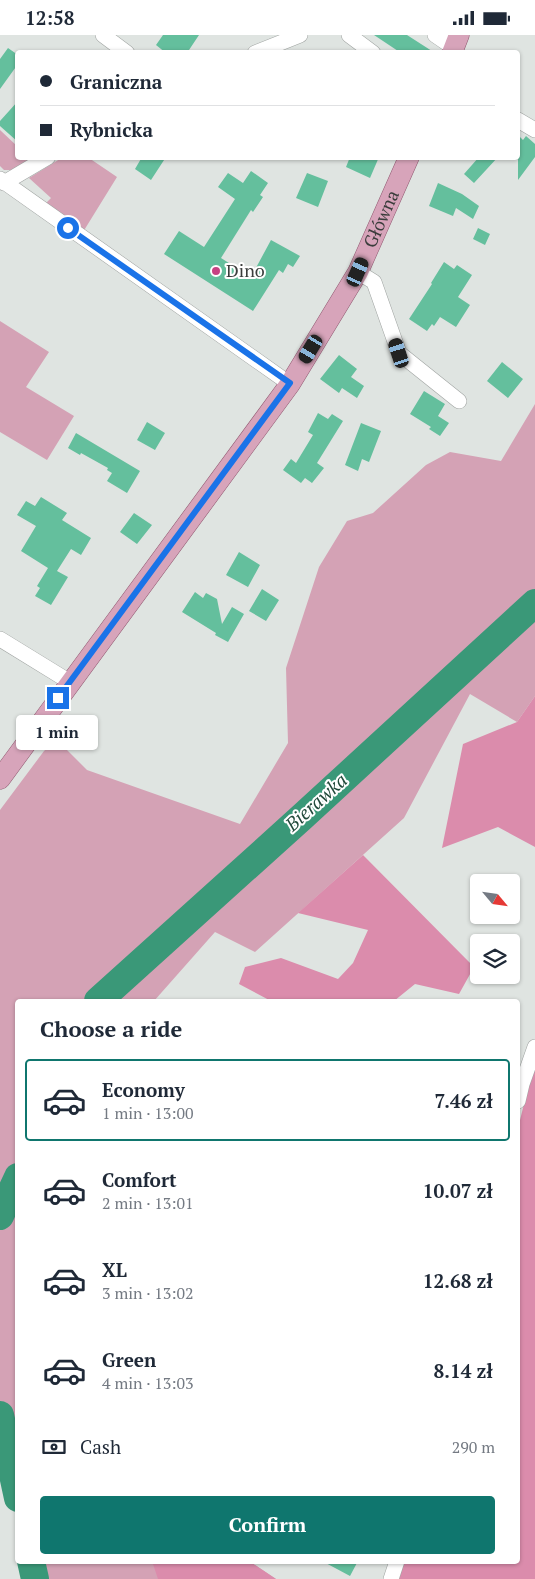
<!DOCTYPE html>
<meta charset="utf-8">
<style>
:root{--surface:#fff;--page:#f6f6f7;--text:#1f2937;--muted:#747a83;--line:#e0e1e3;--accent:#0f766e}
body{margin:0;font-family:"PT Serif",serif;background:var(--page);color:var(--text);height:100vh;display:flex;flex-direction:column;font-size:19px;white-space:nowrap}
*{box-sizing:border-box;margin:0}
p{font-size:16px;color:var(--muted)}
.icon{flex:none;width:28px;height:28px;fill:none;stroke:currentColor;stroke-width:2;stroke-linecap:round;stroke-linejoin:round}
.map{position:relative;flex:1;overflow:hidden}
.side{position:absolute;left:15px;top:964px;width:505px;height:565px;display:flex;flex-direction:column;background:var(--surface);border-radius:5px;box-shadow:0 1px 4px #0004}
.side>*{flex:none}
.banner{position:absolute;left:15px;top:15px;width:505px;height:110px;border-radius:5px;box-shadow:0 1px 4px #0004;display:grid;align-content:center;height:110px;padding:0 25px;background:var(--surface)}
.needle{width:32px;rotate:119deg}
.controls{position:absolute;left:470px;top:839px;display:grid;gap:10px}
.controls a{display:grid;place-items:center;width:50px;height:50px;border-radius:5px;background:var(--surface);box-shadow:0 1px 4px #0004;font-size:25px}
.end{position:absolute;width:22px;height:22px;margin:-11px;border:6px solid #1a73e8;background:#fff;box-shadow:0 0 0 2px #fff}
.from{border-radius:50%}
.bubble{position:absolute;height:35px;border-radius:5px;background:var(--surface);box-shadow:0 1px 4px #0004;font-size:16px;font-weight:800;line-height:35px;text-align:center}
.car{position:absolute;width:15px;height:30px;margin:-15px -8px;border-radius:6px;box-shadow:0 0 4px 1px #0007;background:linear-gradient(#222 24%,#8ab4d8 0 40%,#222 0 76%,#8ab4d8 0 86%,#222 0)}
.banner b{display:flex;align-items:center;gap:18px;height:48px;font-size:19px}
.banner b+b{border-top:1px solid var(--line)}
.banner i{width:12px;height:12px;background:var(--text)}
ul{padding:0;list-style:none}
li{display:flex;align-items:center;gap:15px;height:82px;margin:0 10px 8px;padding:0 15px;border:2px solid transparent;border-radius:5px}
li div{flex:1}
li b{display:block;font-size:19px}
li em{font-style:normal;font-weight:800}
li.current{border-color:var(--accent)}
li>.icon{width:45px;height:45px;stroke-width:1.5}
h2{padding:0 25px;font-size:22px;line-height:60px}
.pay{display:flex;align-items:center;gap:12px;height:55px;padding:0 25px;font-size:19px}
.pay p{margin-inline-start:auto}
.cta{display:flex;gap:10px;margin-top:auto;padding:10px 25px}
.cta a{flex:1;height:58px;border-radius:5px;background:var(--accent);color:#fff;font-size:20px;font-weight:800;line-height:58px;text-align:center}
.status{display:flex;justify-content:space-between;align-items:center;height:35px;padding:0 25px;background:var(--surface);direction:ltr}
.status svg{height:14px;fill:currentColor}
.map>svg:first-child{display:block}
</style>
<div class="status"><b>12:58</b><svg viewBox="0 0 49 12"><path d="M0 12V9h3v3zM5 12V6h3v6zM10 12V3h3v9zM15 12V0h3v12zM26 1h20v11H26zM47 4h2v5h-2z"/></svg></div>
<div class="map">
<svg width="535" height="1544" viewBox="0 0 535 1544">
<rect width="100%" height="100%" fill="#dfe4e1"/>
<path fill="#d4a2b5" d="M 0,95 L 17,111 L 18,122 L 30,123 L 33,125 L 15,135 L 4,135 L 0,131 Z
M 63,122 L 89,123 L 117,142 L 83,197 L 46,168 L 51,163 L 29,143 Z
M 0,286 L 49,317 L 26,352 L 74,381 L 47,425 L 0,397 Z
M 535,369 L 535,661 L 517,687 L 470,659 L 404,783 L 255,917 L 215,897 L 154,966 L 18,966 L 17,1417 L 11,1383 L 0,1381 L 0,775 L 44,716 L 56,704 L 87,735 L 240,789 L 288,708 L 286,633 L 319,532 L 347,486 L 373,478 L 426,430 L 450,417 L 501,426 Z
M 40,1526 L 249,1526 L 276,1544 L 43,1544 Z"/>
<path fill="#db8cac" d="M 535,661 L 535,812 L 498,792 L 442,813 L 463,709 L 517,687 Z
M 363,820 L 474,932 L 459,959 L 415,949 L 394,966 L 271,966 L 239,949 L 245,932 L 281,923 L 338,944 L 353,928 L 368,895 L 298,878 Z
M 535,1025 L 535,1544 L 399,1544 L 404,1526 L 518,1526 L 518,1093 Z
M 152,1526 L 249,1526 L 276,1544 L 158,1544 Z"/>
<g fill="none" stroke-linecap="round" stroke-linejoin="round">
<path stroke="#3a9878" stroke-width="28" d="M 98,966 L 302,782 L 535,568
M 0,1181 L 18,1142
M 0,1380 L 18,1463
M 31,1526 L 35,1544"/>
</g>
<path fill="#64bf9d" d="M 163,0 L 199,0 L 187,18 L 166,18 L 156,10 Z
M 374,0 L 407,0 L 435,18 L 401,18 Z
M 8,13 L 18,20 L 18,29 L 0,54 L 0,24 Z
M 18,66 L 18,107 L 0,91 L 0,86 Z
M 518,100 L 523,105 L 526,101 L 535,109 L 535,122 L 518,145 Z
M 142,122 L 166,122 L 151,145 L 135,134 Z
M 350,122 L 379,122 L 370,143 L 346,132 Z
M 479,122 L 498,122 L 474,148 L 464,139 Z
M 251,136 L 268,148 L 260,160 L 263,162 L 253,177 L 251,175 L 221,223 L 251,242 L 271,205 L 300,221 L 293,232 L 288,229 L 283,238 L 279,235 L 253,276 L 164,219 L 179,196 L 204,212 L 235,164 L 218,152 L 228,138 L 243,148 Z
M 307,138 L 328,146 L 318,172 L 296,163 Z
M 438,148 L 462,159 L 479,171 L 473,184 L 456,173 L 453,181 L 429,171 Z
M 478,193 L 490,199 L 485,210 L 473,204 Z
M 444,227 L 454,234 L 457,230 L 472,240 L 458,262 L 470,270 L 456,292 L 440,282 L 434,291 L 432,289 L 427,296 L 409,284 L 432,249 L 431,248 Z
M 339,320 L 357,334 L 351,342 L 364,351 L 357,363 L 342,353 L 339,358 L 320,344 Z
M 502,327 L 523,344 L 508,363 L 487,346 Z
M 424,356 L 445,369 L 438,381 L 449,388 L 440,401 L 429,394 L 431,392 L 410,379 Z
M 318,378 L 328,384 L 332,379 L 343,386 L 317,428 L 324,433 L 312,448 L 305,443 L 301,448 L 283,435 L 291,424 L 296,428 L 313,400 L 308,397 Z
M 147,387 L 165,398 L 155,415 L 137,405 Z
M 361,388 L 381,396 L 369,427 L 362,424 L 358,436 L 345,430 Z
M 76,398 L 140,436 L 127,458 L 107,446 L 112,438 L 107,435 L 108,433 L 81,418 L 80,420 L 68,413 Z
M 41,462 L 67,478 L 62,485 L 91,503 L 81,520 L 71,514 L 57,536 L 68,542 L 51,570 L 35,561 L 40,553 L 37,551 L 48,533 L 21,516 L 36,491 L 17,480 L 26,466 L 35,471 Z
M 134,478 L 152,490 L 137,509 L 120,497 Z
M 239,517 L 260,530 L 248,552 L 226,540 Z
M 262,554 L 279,565 L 266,586 L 249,576 Z
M 195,557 L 203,563 L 206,558 L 217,564 L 222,589 L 232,572 L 244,579 L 228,607 L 215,600 L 216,598 L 182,577 Z
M 322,1526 L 358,1526 L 350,1541 Z"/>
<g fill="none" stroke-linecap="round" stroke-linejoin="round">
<defs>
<path id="minor" d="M 103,0 L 127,18
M 349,0 L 373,18
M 435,0 L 454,13
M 255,18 L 300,0
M 518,85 L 535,95
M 0,144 L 290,349
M 4,148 L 48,122
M 358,237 L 374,247 L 399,318 L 459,366
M 0,604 L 70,647
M 518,1066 L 522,1049 L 535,1012
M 391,1544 L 397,1526"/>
<g id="major">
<path d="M 452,18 L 459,0"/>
<path id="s1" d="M 0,744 L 290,349 L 358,237 L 409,122"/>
</g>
</defs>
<use href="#minor" stroke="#a0a4a2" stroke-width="16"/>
<use href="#major" stroke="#905870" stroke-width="21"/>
<use href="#minor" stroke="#fff" stroke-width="15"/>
<use href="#major" stroke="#d7a4ba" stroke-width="20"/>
</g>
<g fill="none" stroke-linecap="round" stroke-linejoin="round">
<path stroke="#1a73e8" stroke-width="6" d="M 58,663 L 290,348 L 68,193"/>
</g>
<circle fill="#c74183" stroke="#fff" stroke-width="2" cx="216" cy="236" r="5"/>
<g text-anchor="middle" stroke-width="4" stroke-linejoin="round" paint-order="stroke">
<g font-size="18" fill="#3b3d3c" stroke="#fff">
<text dy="6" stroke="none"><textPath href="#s1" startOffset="679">Główna</textPath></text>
</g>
<g font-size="18" fill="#3b3d3c" stroke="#fff" text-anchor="start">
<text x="226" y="242">Dino</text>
</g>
<g font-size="19" font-style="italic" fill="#224a3b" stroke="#fff">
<text transform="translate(316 767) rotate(-42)" y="7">Bierawka</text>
</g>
</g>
</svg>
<div class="controls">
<a><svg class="needle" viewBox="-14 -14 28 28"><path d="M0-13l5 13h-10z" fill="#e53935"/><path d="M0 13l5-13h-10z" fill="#747a83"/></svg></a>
<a><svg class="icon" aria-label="layers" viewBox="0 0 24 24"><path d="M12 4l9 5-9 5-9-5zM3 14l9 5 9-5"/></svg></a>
</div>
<i class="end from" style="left:68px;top:193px"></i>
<i class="end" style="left:58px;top:663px"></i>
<div class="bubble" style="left:16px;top:680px;width:82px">1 min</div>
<i class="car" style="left:358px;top:237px;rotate:24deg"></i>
<i class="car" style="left:311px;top:314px;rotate:211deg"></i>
<i class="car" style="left:399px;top:318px;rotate:342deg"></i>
<div class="banner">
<b><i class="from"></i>Graniczna</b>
<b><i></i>Rybnicka</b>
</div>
<section class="side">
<h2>Choose a ride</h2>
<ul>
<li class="current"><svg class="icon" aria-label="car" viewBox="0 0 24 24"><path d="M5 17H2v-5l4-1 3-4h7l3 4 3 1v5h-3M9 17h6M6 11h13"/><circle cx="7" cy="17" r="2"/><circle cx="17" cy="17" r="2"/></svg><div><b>Economy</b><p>1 min · 13:00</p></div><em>7.46 zł</em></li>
<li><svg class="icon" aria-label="car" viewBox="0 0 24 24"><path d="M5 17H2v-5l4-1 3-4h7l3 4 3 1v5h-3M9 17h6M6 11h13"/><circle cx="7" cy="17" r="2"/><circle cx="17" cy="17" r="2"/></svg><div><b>Comfort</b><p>2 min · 13:01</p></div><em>10.07 zł</em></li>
<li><svg class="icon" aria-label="car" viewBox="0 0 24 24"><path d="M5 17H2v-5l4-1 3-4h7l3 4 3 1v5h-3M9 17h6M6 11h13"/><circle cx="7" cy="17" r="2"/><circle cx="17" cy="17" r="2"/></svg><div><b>XL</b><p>3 min · 13:02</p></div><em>12.68 zł</em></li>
<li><svg class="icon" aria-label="car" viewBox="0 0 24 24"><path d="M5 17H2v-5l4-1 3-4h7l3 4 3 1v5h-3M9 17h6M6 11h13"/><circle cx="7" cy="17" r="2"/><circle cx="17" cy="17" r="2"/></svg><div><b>Green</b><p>4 min · 13:03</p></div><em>8.14 zł</em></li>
</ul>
<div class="pay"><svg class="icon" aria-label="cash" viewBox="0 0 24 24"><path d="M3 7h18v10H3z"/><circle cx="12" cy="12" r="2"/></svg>Cash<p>290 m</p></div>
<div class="cta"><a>Confirm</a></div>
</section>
</div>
